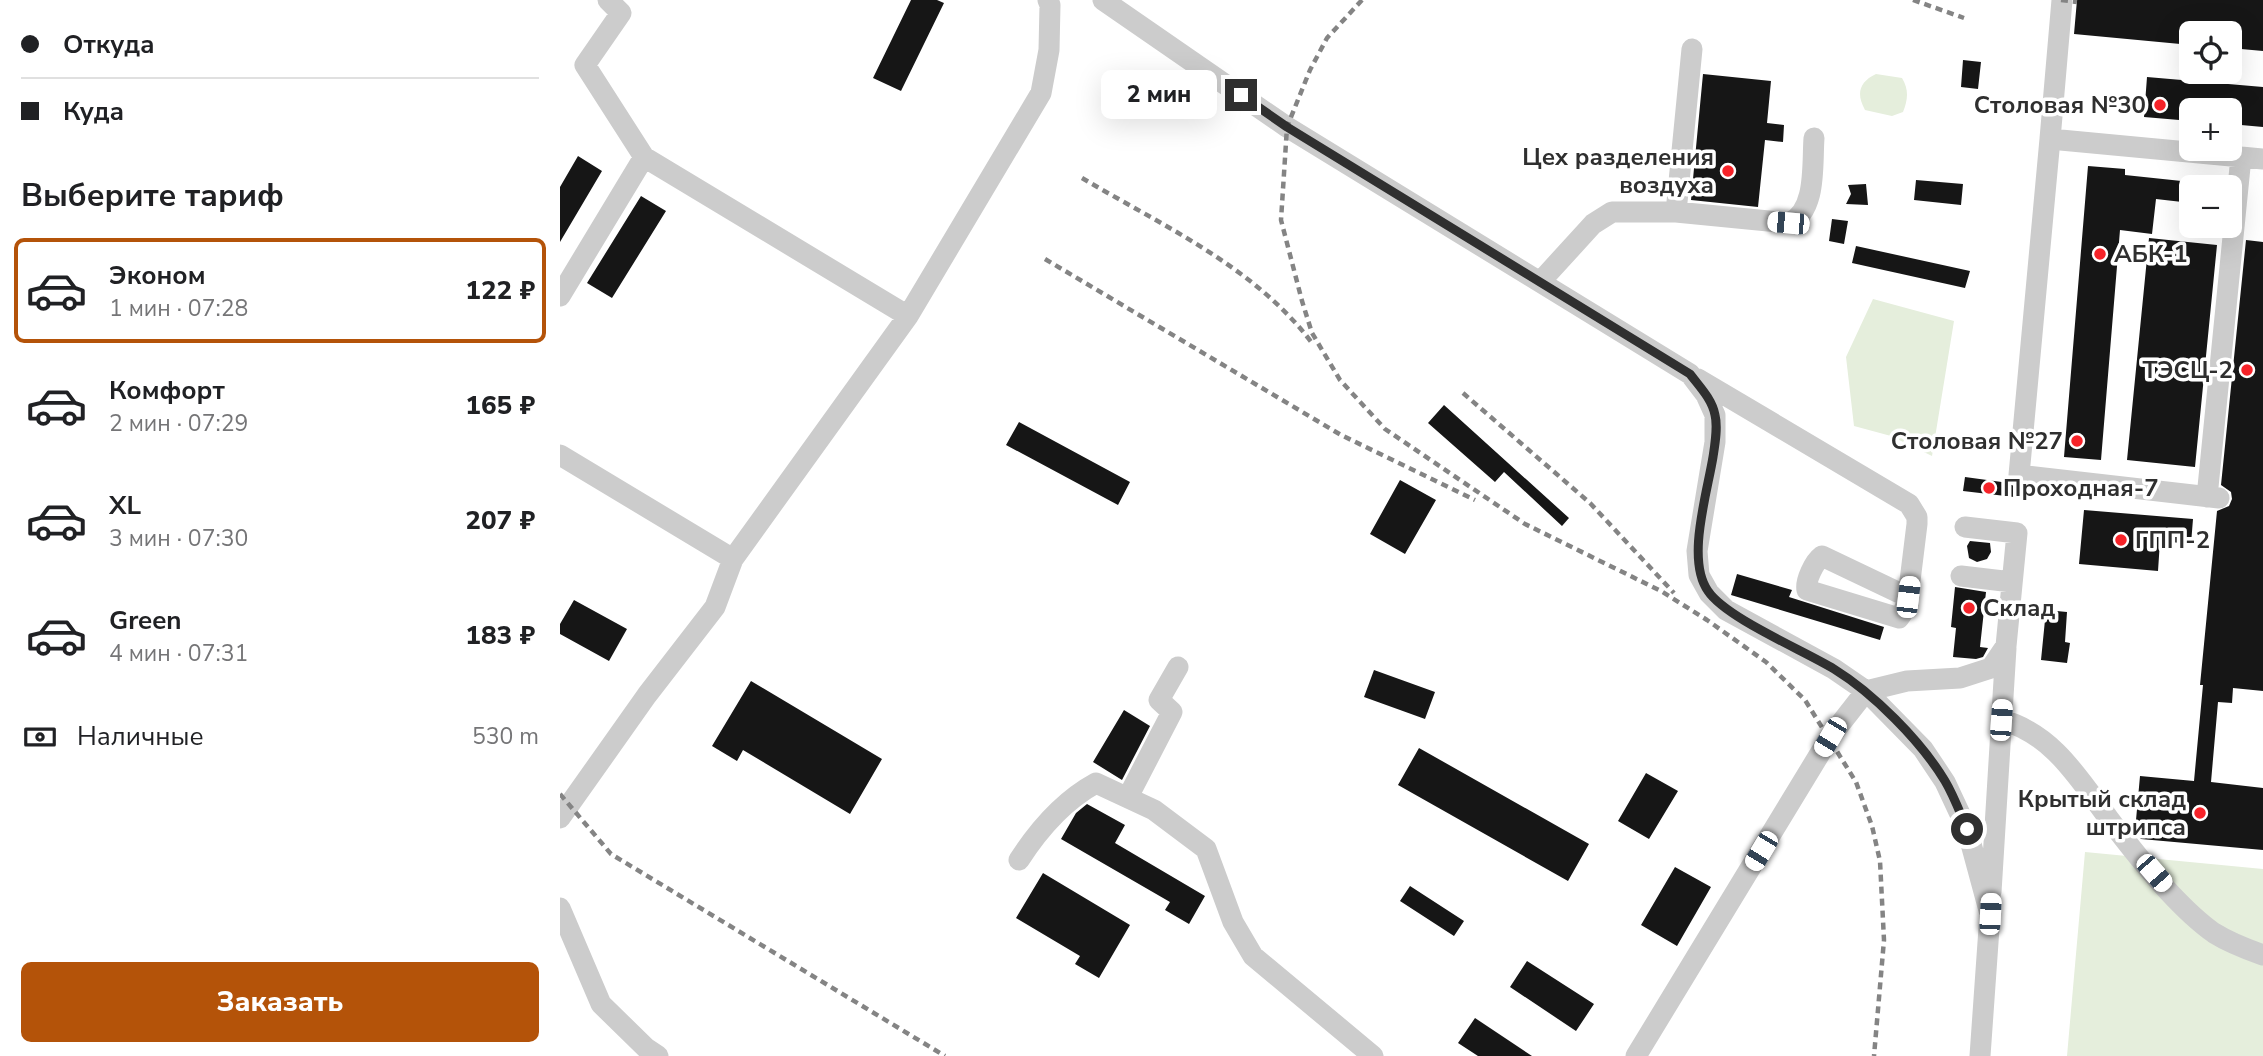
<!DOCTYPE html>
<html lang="ru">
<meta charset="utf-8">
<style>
:root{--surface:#fff;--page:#f6f6f6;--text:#202124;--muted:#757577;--line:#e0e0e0;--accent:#b45309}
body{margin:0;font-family:"Nunito Sans",sans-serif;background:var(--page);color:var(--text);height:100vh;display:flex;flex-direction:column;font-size:26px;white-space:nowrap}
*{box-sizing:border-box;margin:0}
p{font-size:23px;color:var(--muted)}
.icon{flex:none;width:38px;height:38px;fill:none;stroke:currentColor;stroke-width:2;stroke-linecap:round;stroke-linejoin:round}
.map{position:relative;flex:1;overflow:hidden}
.details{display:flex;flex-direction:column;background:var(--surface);width:560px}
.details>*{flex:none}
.hud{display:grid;align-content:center;height:154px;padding:0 21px;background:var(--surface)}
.buttons{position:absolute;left:1619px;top:21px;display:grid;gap:14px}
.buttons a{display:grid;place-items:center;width:63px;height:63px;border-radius:10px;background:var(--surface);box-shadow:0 7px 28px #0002;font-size:35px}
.end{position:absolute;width:32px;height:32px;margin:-16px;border:9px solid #2f2f2f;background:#fff;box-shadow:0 0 0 4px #fff}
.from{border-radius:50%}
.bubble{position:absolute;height:49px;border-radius:10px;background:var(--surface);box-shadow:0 7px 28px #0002;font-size:23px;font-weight:800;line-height:49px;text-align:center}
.car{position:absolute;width:21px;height:42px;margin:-21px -10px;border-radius:9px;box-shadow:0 0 5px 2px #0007;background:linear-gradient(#fff 24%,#345 0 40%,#fff 0 76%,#345 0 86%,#fff 0)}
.hud b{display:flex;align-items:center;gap:24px;height:66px;font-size:26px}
.hud b+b{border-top:2px solid var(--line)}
.hud i{width:18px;height:18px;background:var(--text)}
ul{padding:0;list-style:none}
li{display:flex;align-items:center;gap:21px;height:105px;margin:0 14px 10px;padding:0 7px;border:4px solid transparent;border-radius:10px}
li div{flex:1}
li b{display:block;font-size:26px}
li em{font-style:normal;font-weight:800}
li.on{border-color:var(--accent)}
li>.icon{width:63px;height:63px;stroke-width:1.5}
h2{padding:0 21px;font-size:32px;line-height:84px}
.pay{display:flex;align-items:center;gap:18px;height:77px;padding:0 21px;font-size:26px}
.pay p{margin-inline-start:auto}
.cta{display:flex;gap:14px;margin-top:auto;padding:14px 21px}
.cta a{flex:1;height:80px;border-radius:10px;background:var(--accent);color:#fff;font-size:28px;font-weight:800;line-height:80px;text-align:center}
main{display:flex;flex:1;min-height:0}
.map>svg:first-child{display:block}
</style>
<main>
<section class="details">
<div class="hud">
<b><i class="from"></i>Откуда</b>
<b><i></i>Куда</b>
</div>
<h2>Выберите тариф</h2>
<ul>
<li class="on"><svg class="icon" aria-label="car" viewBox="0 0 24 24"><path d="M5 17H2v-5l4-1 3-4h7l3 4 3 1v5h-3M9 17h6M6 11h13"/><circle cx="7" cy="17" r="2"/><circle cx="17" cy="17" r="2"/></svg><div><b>Эконом</b><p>1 мин · 07:28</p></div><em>122 ₽</em></li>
<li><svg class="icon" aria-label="car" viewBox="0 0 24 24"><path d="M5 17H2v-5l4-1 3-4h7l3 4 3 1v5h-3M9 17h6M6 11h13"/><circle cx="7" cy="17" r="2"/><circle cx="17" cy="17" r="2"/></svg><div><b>Комфорт</b><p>2 мин · 07:29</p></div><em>165 ₽</em></li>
<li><svg class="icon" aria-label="car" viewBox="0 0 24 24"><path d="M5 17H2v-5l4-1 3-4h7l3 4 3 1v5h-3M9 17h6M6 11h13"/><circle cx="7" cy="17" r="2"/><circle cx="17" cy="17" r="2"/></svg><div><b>XL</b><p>3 мин · 07:30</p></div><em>207 ₽</em></li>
<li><svg class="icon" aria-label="car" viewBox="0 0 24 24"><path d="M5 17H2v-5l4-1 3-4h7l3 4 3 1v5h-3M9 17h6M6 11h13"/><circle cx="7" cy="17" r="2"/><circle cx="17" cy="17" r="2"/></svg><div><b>Green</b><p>4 мин · 07:31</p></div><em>183 ₽</em></li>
</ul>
<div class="pay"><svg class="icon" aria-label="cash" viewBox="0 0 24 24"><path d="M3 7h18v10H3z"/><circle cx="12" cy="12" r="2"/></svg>Наличные<p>530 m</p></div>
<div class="cta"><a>Заказать</a></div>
</section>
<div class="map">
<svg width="1703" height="1056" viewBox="0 0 1703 1056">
<rect width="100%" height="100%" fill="#fff"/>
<path fill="#e5eedc" d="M 1316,74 L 1342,78 C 1349,90 1348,99 1343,112 L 1332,116 L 1305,110 C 1296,94 1299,82 1316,74 Z
M 1313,299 L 1394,321 L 1372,456 L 1331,436 L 1294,426 L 1286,357 Z
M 1525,852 L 1703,869 L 1703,1056 L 1507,1056 Z"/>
<path fill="#161616" d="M 351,0 L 377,0 L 384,3 L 341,91 L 313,78 Z
M 1517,0 L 1703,0 L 1703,51 L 1670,48 L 1670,33 L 1631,33 L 1631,45 L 1514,34 Z
M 1403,60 L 1421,62 L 1418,89 L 1401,87 Z
M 1143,74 L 1211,81 L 1207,123 L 1224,125 L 1223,142 L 1205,140 L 1198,207 L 1131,200 Z
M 1587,77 L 1703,87 L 1703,127 L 1670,124 L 1670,110 L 1631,110 L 1631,121 L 1584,117 Z
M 18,156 L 42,171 L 0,242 L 0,187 Z
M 1528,166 L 1565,169 L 1565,175 L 1631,182 L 1631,203 L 1596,199 L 1592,234 L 1560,230 L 1541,460 L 1504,457 Z
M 1356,180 L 1403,184 L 1401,205 L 1354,200 Z
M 1306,184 L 1308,205 L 1286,204 L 1291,194 L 1288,185 Z
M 81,196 L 106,211 L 52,298 L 27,283 Z
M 1272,219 L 1288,221 L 1284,244 L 1269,241 Z
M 1589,238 L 1657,245 L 1635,467 L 1567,460 Z
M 1686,240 L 1703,242 L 1703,691 L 1673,688 L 1672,703 L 1658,702 L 1651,782 L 1703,788 L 1703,850 L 1581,839 L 1575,831 L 1580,776 L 1634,781 L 1643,685 L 1640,685 L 1657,511 L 1669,506 L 1672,499 L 1671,492 L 1661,485 Z
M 1296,246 L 1410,271 L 1405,288 L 1292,263 Z
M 884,405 L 1009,518 L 1002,526 L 944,472 L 935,482 L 868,423 Z
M 459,422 L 570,482 L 558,505 L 446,445 Z
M 1405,477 L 1449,483 L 1455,487 L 1454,497 L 1403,491 Z
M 840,480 L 876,500 L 845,554 L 810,534 Z
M 1524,510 L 1633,519 L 1631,544 L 1600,541 L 1598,571 L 1519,564 Z
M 1410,541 L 1430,543 L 1431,552 L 1427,559 L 1417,562 L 1409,558 L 1407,546 Z
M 1177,574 L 1232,590 L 1229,597 L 1324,627 L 1320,640 L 1171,595 Z
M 1395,587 L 1426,592 L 1420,647 L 1428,648 L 1423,657 L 1416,659 L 1393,657 L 1396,628 L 1391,627 Z
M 14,600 L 67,629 L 49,661 L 0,634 L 0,624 Z
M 1486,610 L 1507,612 L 1505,642 L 1510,643 L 1507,663 L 1481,660 Z
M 814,670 L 875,692 L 865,719 L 804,697 Z
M 191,681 L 322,759 L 290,814 L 183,750 L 177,761 L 152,746 Z
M 564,710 L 590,726 L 562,780 L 533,762 Z
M 859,748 L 1029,844 L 1008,881 L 838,785 Z
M 1086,773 L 1118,791 L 1089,839 L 1058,821 Z
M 527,804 L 565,825 L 555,843 L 645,896 L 629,924 L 605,910 L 610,902 L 501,839 L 516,813 Z
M 1115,867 L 1151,887 L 1117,946 L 1081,925 Z
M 483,873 L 570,925 L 539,978 L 515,964 L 520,956 L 456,918 Z
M 850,886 L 904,921 L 894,936 L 840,901 Z
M 967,961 L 1034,1004 L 1016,1031 L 950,987 Z
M 915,1018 L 972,1056 L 918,1056 L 898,1043 Z"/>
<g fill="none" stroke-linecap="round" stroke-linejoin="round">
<path stroke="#ccc" stroke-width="21" d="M 543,0 L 727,127 L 1130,374 L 1146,395 L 1155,415 L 1155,442 L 1137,551 L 1139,575 L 1149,593 L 1166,610 L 1274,669 L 1306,691 L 1363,749 L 1385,782 L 1407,829 L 1430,914 L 1420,1056
M 1502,0 L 1490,139 L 1703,159
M 1132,49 L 1116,212 L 1229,223 C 1257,211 1252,164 1254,138
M 1490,139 L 1459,475 L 1659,498
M 84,157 L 348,316
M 981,281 L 1033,224 L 1052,212 L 1116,212
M 0,296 L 84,157 L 25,65 L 61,13 L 48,0
M 1138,379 L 1349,504 L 1357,517 L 1357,524 L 1348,597 L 1344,611 L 1339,618 L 1247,590 C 1245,581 1254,562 1262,556 L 1348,597
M 0,455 L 173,559 L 348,316 L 481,93 L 489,50 L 490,5 L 488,0
M 1647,497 L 1681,157
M 1401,576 L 1452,582
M 1442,720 C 1493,734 1519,779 1549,819 C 1576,855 1617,907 1654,933 C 1670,943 1686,949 1703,955
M 568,797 L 612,712 L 599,700 L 618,667
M 0,818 L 87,695 L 155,607 L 173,559
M 459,860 C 479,829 503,801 536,783 L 594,810 L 646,849 L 673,922 L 693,956 L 813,1056
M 1431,892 L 1446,648
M 0,908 L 41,1004 L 86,1048 L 98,1056
M 1076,1056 L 1270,737 L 1306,691 L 1347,681 L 1400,678 L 1431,668 L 1446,646 L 1457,533 L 1405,527"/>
<path stroke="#848484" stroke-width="4.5" stroke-dasharray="7 5" stroke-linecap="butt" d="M 802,0 L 767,38 L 750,70 L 727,127 L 721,220 L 742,301 L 752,333 L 780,380 L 825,429 L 965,524 L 1101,591 L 1147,620 L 1206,662 L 1245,700 L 1296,782 L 1312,826 L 1320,861 L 1324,940 L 1314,1056
M 1353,0 L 1404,18
M 1501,0 L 1517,2
M 522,178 C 603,226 695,267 752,343
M 485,259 L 781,435 L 915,500
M 903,393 L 1030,503 L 1114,593
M 0,794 L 51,854 L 385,1056"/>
</g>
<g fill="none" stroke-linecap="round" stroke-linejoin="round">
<path stroke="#2f2f2f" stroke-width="9" d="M 681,95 L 727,127 L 1130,374 C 1139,386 1152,399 1155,415 C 1158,427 1155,444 1153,457 C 1147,494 1126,560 1148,591 C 1166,618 1243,650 1274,669 C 1313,693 1361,741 1385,781 C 1394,796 1400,813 1407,829"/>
</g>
<g fill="#f62228" stroke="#fff" stroke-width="2.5">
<circle cx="1600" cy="105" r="7"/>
<circle cx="1168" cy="171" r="7"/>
<circle cx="1540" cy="254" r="7"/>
<circle cx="1687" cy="370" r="7"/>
<circle cx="1517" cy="441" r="7"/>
<circle cx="1429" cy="488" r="7"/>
<circle cx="1561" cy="540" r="7"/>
<circle cx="1409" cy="608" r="7"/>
<circle cx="1640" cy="813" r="7"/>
</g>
<g text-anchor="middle" stroke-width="7" stroke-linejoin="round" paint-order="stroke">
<g font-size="24" font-weight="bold" fill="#2f2f2f" stroke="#fff" text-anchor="end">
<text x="1586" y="113">Столовая №30</text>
<text x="1154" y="165">Цех разделения<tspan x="1154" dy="28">воздуха</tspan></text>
<text x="1554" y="262" text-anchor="start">АБК-1</text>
<text x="1673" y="378">ТЭСЦ-2</text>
<text x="1503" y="449">Столовая №27</text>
<text x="1443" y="496" text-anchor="start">Проходная-7</text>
<text x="1575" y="548" text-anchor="start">ГПП-2</text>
<text x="1423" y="616" text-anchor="start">Склад</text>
<text x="1626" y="807">Крытый склад<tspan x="1626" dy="28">штрипса</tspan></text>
</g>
</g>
</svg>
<div class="buttons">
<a><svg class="icon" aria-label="locate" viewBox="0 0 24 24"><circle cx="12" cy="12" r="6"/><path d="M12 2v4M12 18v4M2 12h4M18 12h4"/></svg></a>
<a>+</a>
<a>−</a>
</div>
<i class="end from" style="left:1407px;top:829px"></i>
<i class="end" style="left:681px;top:95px"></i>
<div class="bubble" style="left:541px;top:70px;width:116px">2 мин</div>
<i class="car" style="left:1228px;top:223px;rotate:275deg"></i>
<i class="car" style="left:1348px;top:597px;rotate:7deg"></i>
<i class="car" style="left:1441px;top:720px;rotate:4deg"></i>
<i class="car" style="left:1270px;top:737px;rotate:211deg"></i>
<i class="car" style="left:1201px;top:851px;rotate:211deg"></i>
<i class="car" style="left:1594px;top:873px;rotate:139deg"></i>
<i class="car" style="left:1430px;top:914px;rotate:3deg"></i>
</div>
</main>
